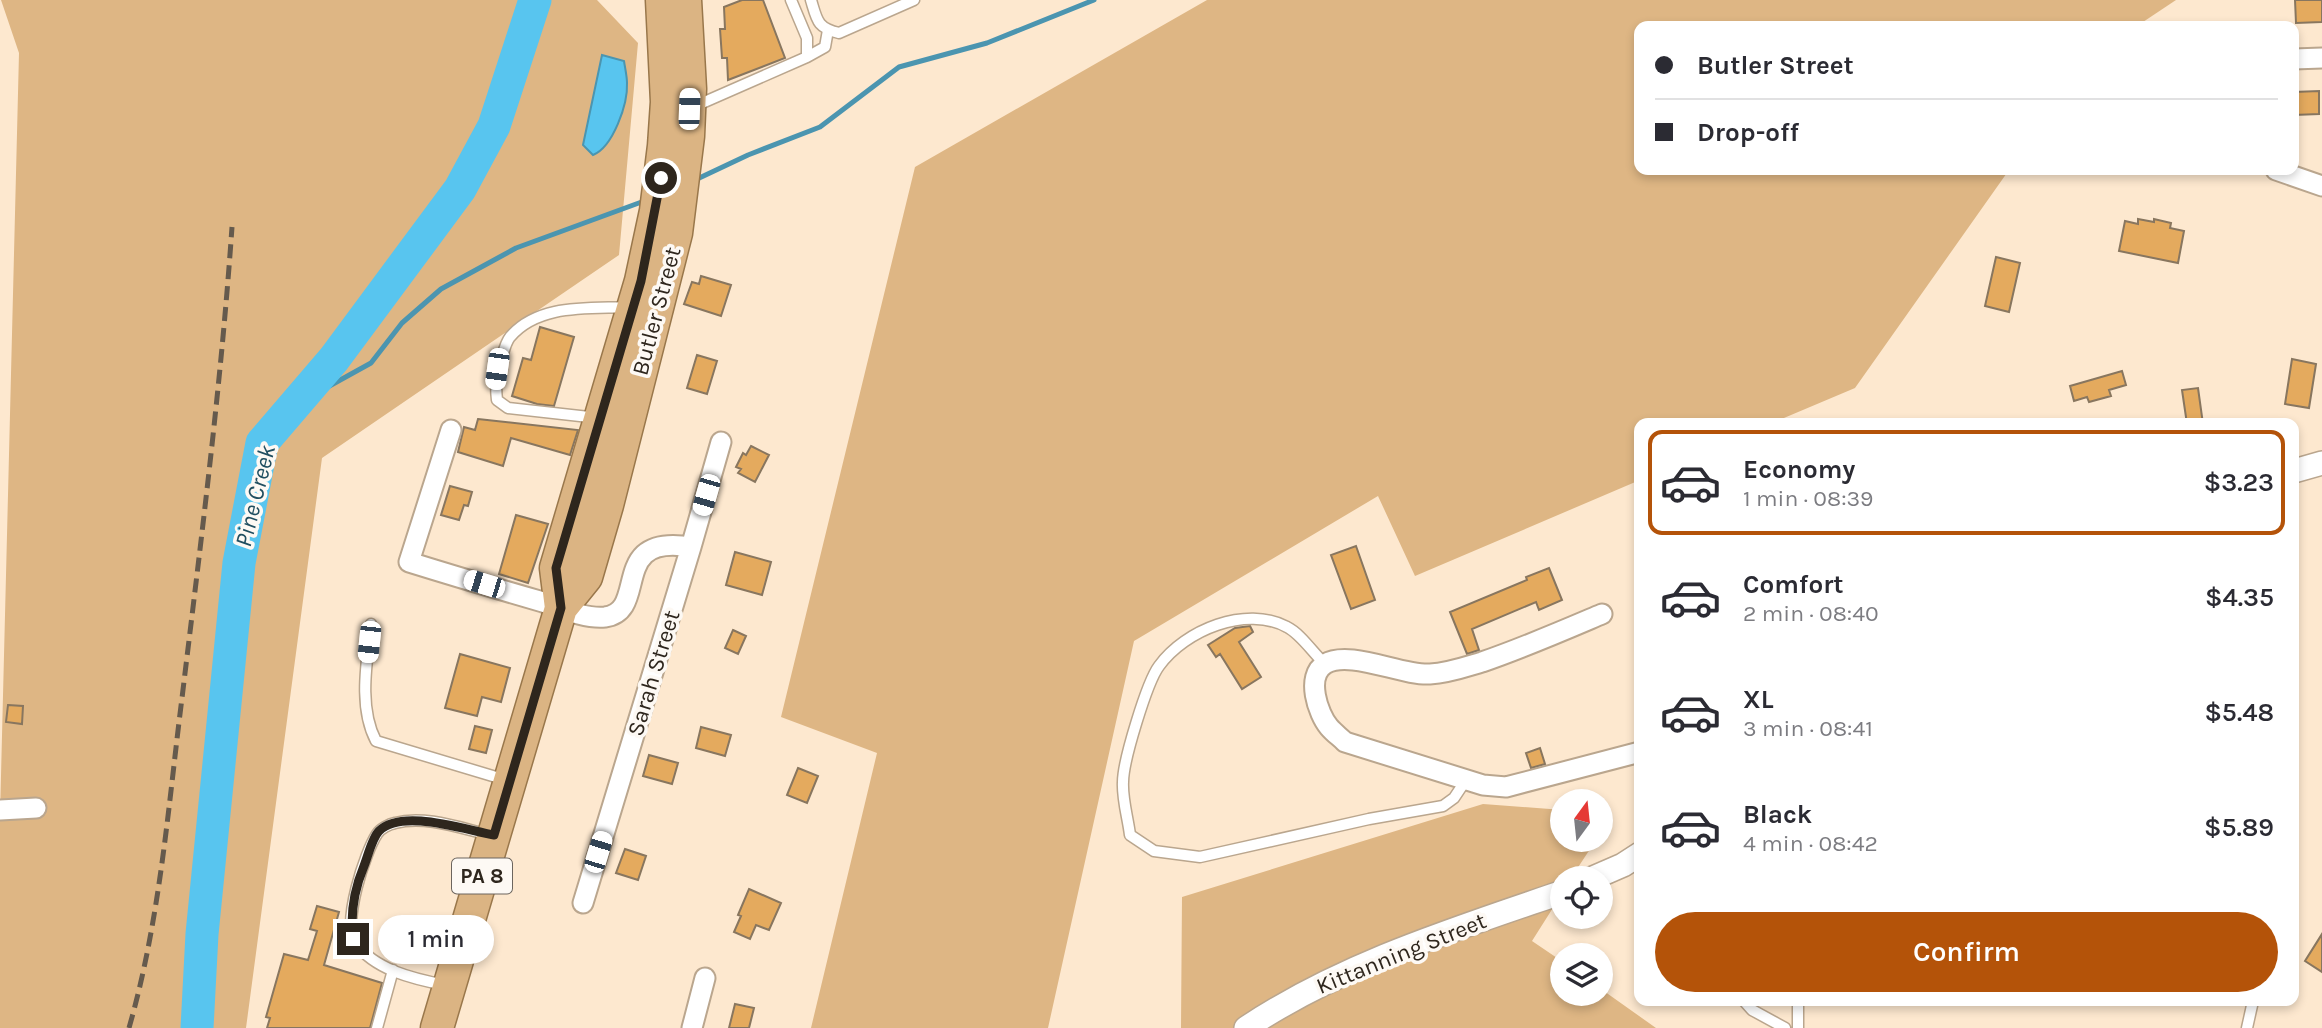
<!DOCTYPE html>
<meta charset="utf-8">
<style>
:root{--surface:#fff;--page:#f2f2f3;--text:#2b2b33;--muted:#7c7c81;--line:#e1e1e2;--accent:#b45309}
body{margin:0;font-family:Karla,sans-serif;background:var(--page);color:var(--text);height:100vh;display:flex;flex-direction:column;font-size:26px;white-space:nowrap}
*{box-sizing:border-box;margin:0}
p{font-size:23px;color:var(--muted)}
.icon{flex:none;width:38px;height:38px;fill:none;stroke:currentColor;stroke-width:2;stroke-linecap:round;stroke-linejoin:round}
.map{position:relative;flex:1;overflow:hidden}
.sheet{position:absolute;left:1634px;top:418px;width:665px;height:588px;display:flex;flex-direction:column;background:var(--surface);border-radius:14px;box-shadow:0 4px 10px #0003}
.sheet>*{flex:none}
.guide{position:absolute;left:1634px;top:21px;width:665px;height:154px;border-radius:14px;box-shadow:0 4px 10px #0003;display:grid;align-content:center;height:154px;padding:0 21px;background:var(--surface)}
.needle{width:46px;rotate:15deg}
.tools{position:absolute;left:1550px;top:789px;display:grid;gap:14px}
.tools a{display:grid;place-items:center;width:63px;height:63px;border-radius:50%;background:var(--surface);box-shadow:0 4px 10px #0003;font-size:35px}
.end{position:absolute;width:32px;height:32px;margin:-16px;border:9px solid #2e261d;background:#fff;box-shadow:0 0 0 4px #fff}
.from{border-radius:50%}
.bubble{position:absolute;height:49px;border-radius:24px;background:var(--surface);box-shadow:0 4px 10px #0003;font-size:23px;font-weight:600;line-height:49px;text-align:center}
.car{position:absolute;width:21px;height:42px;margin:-21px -10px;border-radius:9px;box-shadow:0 0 5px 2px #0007;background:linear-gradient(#fff 24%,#345 0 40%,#fff 0 76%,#345 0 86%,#fff 0)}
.guide b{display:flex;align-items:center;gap:24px;height:66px;font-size:26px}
.guide b+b{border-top:2px solid var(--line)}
.guide i{width:18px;height:18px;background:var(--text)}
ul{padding:12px 0 0;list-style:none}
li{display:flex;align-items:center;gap:21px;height:105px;margin:0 14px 10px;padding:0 7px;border:4px solid transparent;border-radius:14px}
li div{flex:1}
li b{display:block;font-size:26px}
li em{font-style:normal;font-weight:600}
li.active{border-color:var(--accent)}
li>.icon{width:63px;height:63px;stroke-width:1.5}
.primary-button{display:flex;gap:14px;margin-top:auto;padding:14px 21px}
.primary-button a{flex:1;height:80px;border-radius:42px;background:var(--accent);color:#fff;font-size:28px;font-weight:600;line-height:80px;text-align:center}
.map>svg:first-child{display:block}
</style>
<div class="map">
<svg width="2322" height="1028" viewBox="0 0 2322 1028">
<rect width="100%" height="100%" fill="#fde8cf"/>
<path fill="#deb684" d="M 1,0 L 597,0 L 638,43 L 619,255 L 322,458 L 246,1028 L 0,1028 L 0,816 L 19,53 Z
M 1207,0 L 2176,0 L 2137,26 L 1640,26 L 1640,170 L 2009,170 L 1855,388 L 1772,423 L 1640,424 L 1640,480 L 1415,576 L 1378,496 L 1134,641 L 1048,1028 L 811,1028 L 877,753 L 781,717 L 915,167 Z
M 1483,804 L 1563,810 L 1563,840 L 1596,840 L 1571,878 L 1563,878 L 1563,892 L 1532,941 L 1563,962 L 1563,994 L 1601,994 L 1601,989 L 1656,1028 L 1181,1028 L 1182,897 Z"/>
<path fill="#58c5ef" stroke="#4b95b0" stroke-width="2" d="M 602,55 L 624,61 C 625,68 627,76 627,83 C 628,104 613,147 593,155 L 583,145 Z"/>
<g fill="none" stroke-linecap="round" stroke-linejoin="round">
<path stroke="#4b95b0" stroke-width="5" d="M 695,180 L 748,155 L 820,127 L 899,67 L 987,43 L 1094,0
M 295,405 L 371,363 L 402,323 L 441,289 L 516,248 L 647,200"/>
<path stroke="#58c5ef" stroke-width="33" d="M 197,1028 L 202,934 L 239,563 L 262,443 L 334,359 L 460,189 L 494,126 L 535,0"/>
</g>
<path fill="#e4aa5e" stroke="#88765f" stroke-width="2" d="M 742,0 L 763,0 L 785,58 L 728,80 L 727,58 L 722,58 L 720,29 L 725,29 L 724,7 Z
M 2295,0 L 2322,0 L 2322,22 L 2296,23 Z
M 2319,91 L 2319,114 L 2294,115 L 2294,92 Z
M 2138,219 L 2154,222 L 2154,219 L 2171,223 L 2170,228 L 2184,231 L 2178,263 L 2119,251 L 2125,221 L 2138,224 Z
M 1996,257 L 2020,263 L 2009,312 L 1985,306 Z
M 701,276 L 731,285 L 721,316 L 684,304 L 692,282 L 699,284 Z
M 540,327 L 574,337 L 554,406 L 537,404 L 512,396 L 523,358 L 531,360 Z
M 697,355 L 717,361 L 707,394 L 687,388 Z
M 2292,359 L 2316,364 L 2309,408 L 2285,404 Z
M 2122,371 L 2126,385 L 2109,390 L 2111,396 L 2089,402 L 2087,397 L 2074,401 L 2070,386 Z
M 2198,388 L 2203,424 L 2187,424 L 2182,390 Z
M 478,419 L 578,430 L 570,455 L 511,438 L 503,466 L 458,452 L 464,427 L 475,430 Z
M 751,446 L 769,455 L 755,482 L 738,473 L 741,469 L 736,467 L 743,453 L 746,455 Z
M 450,486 L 472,492 L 468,506 L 464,505 L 459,520 L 441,515 Z
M 516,515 L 548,524 L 528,583 L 499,574 Z
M 1356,546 L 1375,600 L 1351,609 L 1331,555 Z
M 735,552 L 771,562 L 762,595 L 726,585 Z
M 1549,568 L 1562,600 L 1539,610 L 1536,602 L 1472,629 L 1479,650 L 1467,654 L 1450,612 L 1527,580 L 1526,577 Z
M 1250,626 L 1253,632 L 1239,642 L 1261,677 L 1242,689 L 1220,654 L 1216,657 L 1208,645 L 1235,628 Z
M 733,630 L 746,636 L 738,654 L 725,648 Z
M 460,654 L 510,668 L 501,702 L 482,697 L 477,716 L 445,708 Z
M 8,705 L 23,706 L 22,724 L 6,722 Z
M 475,726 L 492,730 L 486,753 L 469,749 Z
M 701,727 L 731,735 L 725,756 L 696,748 Z
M 1540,748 L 1545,764 L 1531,768 L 1526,753 Z
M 649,755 L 678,763 L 672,784 L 643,776 Z
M 798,768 L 818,776 L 807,803 L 787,795 Z
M 625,849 L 646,856 L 638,880 L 616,873 Z
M 749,889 L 781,903 L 769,930 L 756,925 L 750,939 L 734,932 L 741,916 L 738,915 Z
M 317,906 L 339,912 L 324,965 L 382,983 L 370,1028 L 267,1028 L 270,1018 L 266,1017 L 284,954 L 308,960 L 317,931 L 310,929 Z
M 2322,934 L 2322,972 L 2305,961 Z
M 735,1004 L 754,1008 L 749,1028 L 729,1028 Z"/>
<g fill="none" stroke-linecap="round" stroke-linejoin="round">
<defs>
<path id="service" d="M 811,0 C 817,20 817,28 839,33 L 914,0
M 807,57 L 825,47 L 828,30
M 693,107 L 807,57 L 807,38 L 791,0
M 598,418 L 508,408 L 497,400 C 495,384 496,372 502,357 C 504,350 506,342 510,337 C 539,303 590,309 629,307
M 371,624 C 367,661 358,707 376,741 L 506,780
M 1325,664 C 1313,653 1301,634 1287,627 C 1246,605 1185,630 1159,666 C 1147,682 1123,761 1123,782 C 1122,799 1128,818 1130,835 L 1154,851 L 1200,857 L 1369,819 L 1443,806 L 1454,798 L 1466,780
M 445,985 C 414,979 374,970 355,942 C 342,923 365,852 377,834 C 380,829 389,824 395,823 C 425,815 460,828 490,835
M 1744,1001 L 1752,1010 L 1785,1028
M 377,1028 L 393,970
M 1798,1028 L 1798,1001
M 2247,1028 L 2253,1001"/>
<path id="minor" d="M 2294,59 L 2322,58
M 2276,170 L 2322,186
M 451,430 L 409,562 C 454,576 498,589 543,602 C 561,608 585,619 605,617 C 650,611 607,533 691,547
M 1602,614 C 1562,631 1523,648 1482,662 C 1465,667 1449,673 1430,674 C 1402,676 1349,649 1325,664 C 1305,676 1318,714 1329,727 C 1334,733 1340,737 1345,742 L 1483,785 L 1506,787 L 1640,752
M 0,810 L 36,808
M 583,903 L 691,547 L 721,442
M 692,1028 L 705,978"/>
<path id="tertiary" d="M 2294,471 L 2322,463
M 1593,878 L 1623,865 L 1640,854
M 1246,1028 C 1342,964 1455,929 1563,892"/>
<path id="trunk" d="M 561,608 L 556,568 L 641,281 L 656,211 L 664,146 L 667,102 L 662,0
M 437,1028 L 561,608 L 586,577 L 607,505 L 676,233 L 688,136 L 690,89 L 685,0"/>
</defs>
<use href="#service" stroke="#baa68e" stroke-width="13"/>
<use href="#minor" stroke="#baa68e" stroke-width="23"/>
<use href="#tertiary" stroke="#baa68e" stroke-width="26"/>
<use href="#trunk" stroke="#99774b" stroke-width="35"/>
<use href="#service" stroke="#fff" stroke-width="10"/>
<use href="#minor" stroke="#fff" stroke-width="19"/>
<use href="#tertiary" stroke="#fff" stroke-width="23"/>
<use href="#trunk" stroke="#dbb483" stroke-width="32"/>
<path stroke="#655a4d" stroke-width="5" stroke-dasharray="14 7" stroke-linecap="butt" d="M 129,1028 C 160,920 168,808 182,698 C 201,541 221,385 232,227"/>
</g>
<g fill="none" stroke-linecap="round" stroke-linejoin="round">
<path stroke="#2e261d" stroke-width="9" d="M 353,939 C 350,914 354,890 364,866 C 368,856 372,838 379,831 C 402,808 465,830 494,835 L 561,608 L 556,568 L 641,281 L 661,178"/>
</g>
<g text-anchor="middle" stroke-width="7" stroke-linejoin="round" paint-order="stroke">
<rect fill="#fdf9f4" stroke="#6c655e" stroke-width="2" x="452" y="858.5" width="60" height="35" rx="5"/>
<g font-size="21" font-weight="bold" fill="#2e261d">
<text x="482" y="883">PA 8</text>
</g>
<g font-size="23" fill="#2e261d" stroke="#fdf9f4">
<text transform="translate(656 311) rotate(-75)" y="8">Butler Street</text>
<text transform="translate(653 673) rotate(-73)" y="8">Sarah Street</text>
<text transform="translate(1401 953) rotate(-22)" y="8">Kittanning Street</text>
</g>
<g font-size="24" font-style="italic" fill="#204e60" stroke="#fdf9f4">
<text transform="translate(255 496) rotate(-76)" y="8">Pine Creek</text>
</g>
</g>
</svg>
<div class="tools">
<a><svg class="needle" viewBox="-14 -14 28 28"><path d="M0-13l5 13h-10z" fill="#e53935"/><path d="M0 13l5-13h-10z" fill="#7c7c81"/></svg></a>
<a><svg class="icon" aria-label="locate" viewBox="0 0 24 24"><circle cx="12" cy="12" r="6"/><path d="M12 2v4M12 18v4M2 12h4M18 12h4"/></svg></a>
<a><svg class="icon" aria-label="layers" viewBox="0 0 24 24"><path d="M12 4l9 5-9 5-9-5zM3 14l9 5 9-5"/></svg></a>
</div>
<i class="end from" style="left:661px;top:178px"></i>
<i class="end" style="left:353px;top:939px"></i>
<div class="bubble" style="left:378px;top:915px;width:116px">1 min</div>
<i class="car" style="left:689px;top:109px;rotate:2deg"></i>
<i class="car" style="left:497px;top:369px;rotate:188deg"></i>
<i class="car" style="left:706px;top:495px;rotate:196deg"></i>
<i class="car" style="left:484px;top:584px;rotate:287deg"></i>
<i class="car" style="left:369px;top:642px;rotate:186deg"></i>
<i class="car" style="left:598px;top:852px;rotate:17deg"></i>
<div class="guide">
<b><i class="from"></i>Butler Street</b>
<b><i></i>Drop-off</b>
</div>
<section class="sheet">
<ul>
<li class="active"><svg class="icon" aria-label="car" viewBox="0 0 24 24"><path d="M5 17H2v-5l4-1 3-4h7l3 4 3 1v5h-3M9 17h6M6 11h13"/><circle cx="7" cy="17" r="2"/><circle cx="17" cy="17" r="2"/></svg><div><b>Economy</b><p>1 min · 08:39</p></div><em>$3.23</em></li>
<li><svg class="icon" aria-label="car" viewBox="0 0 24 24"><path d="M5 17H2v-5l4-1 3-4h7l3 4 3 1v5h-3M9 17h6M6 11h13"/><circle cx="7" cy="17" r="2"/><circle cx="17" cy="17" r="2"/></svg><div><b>Comfort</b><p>2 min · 08:40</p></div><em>$4.35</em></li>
<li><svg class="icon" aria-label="car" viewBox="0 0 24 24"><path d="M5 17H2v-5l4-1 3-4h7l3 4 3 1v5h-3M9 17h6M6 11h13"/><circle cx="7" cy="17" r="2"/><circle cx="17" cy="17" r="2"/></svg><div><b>XL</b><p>3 min · 08:41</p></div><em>$5.48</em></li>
<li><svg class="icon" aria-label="car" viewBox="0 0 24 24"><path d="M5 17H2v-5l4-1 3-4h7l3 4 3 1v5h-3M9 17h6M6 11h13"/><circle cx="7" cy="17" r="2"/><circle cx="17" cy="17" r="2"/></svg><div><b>Black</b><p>4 min · 08:42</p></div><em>$5.89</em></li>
</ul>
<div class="primary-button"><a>Confirm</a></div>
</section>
</div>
